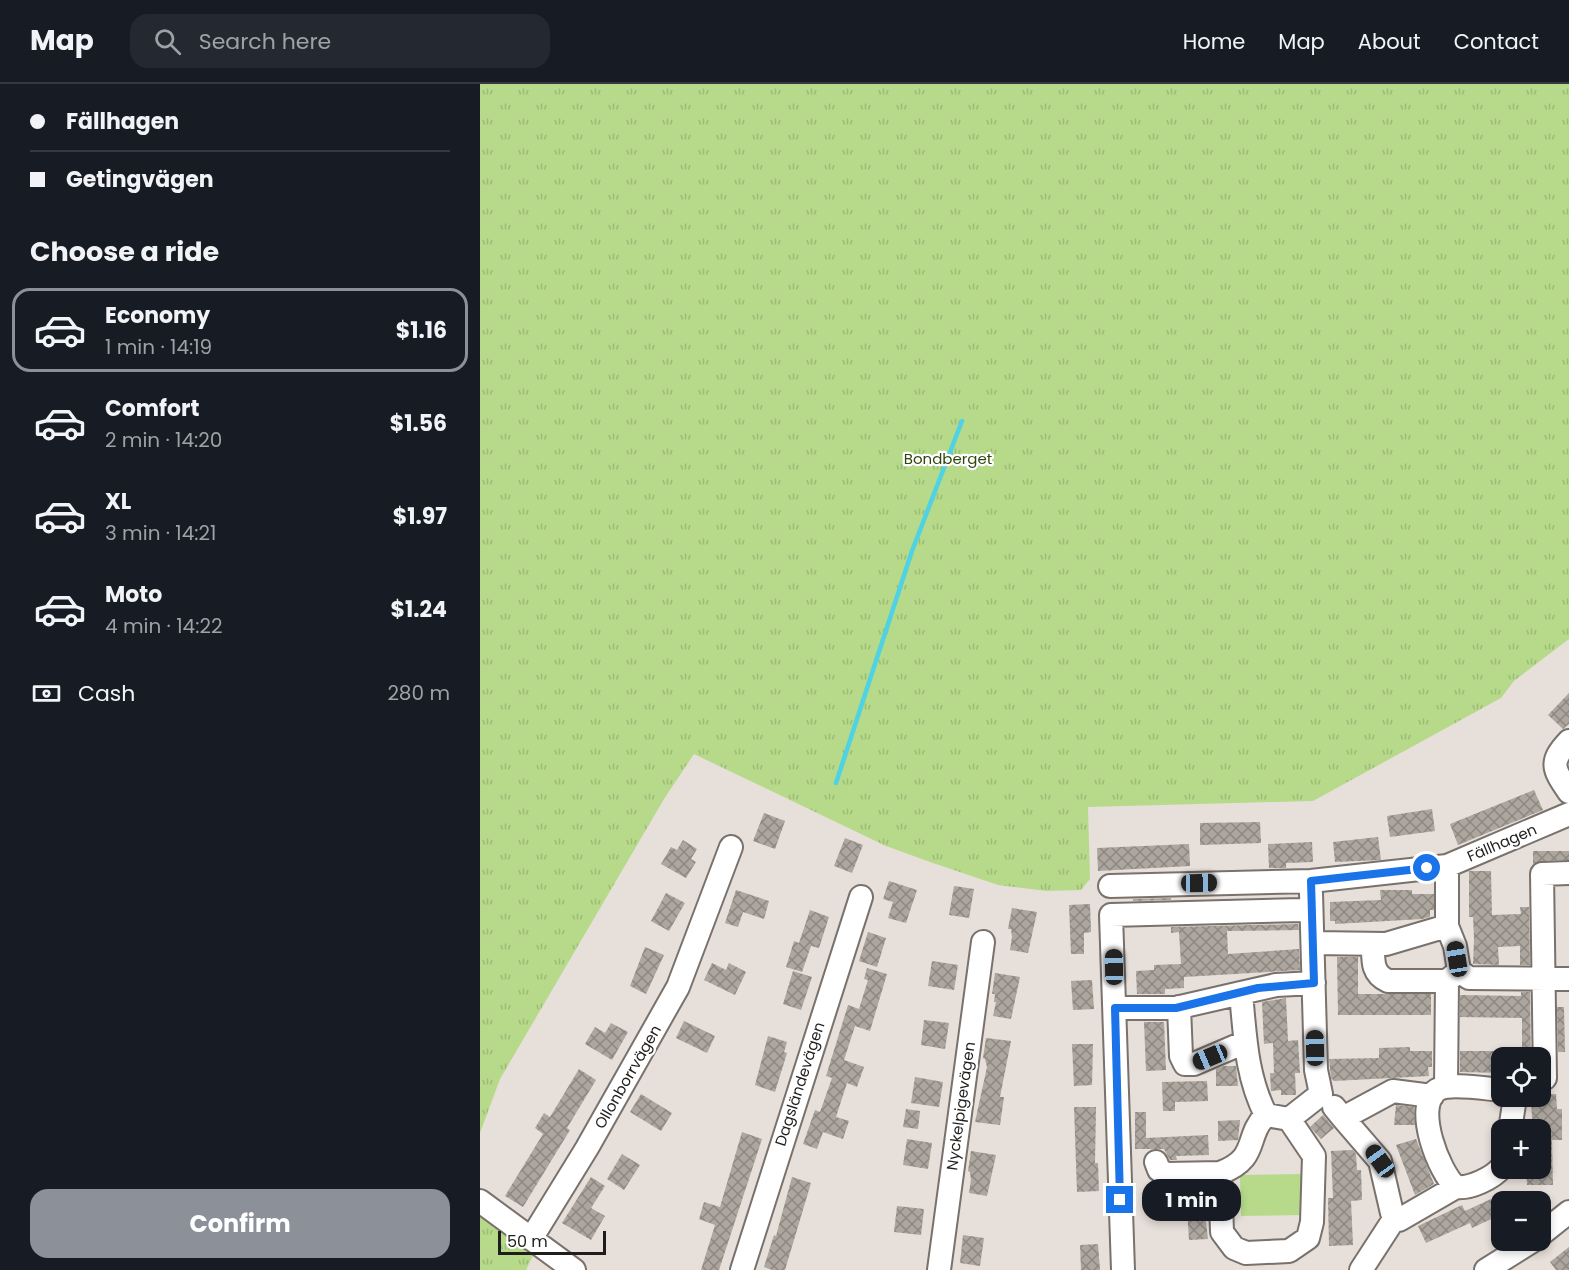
<!DOCTYPE html>
<meta charset="utf-8">
<style>
:root{--surface:#171b24;--page:#242831;--text:#f1f3f6;--muted:#9ea1a6;--line:#363941;--accent:#8c9099}
body{margin:0;font-family:Poppins,sans-serif;background:var(--page);color:var(--text);height:100vh;display:flex;flex-direction:column;font-size:22px;white-space:nowrap}
*{box-sizing:border-box;margin:0}
p{font-size:20px;color:var(--muted)}
.icon{flex:none;width:33px;height:33px;fill:none;stroke:currentColor;stroke-width:2;stroke-linecap:round;stroke-linejoin:round}
.map{position:relative;flex:1;overflow:hidden}
.panel{display:flex;flex-direction:column;background:var(--surface);width:480px}
.panel>*{flex:none}
.guide{display:grid;align-content:center;height:132px;padding:0 30px;background:var(--surface)}
.fabs{position:absolute;left:1011px;top:963px;display:grid;gap:12px}
.fabs a{display:grid;place-items:center;width:60px;height:60px;border-radius:12px;background:var(--surface);box-shadow:0 3px 9px #0003;font-size:30px}
.scale{position:absolute;left:18px;bottom:15px;width:108px;box-sizing:border-box;padding-left:6px;border:3px solid #201e1c;border-top:0;font-size:16px;line-height:21px;white-space:nowrap;color:#201e1c;-webkit-text-stroke:4px #fff;paint-order:stroke}
.end{position:absolute;width:27px;height:27px;margin:-14px;border:8px solid #1a73e8;background:#fff;box-shadow:0 0 0 3px #fff}
.from{border-radius:50%}
.bubble{position:absolute;height:42px;border-radius:18px;background:var(--surface);box-shadow:0 3px 9px #0003;font-size:20px;font-weight:700;line-height:42px;text-align:center}
.car{position:absolute;width:18px;height:36px;margin:-18px -9px;border-radius:8px;box-shadow:0 0 4px 2px #0007;background:linear-gradient(#222 24%,#8ab4d8 0 40%,#222 0 76%,#8ab4d8 0 86%,#222 0)}
.guide b{display:flex;align-items:center;gap:21px;height:57px;font-size:22px}
.guide b+b{border-top:2px solid var(--line)}
.guide i{width:15px;height:15px;background:var(--text)}
ul{padding:0;list-style:none}
li{display:flex;align-items:center;gap:18px;height:84px;margin:0 12px 9px;padding:0 18px;border:3px solid transparent;border-radius:18px}
li div{flex:1}
li b{display:block;font-size:22px}
li em{font-style:normal;font-weight:700}
li.active{border-color:var(--accent)}
li>.icon{width:54px;height:54px;stroke-width:1.5}
h2{padding:0 30px;font-size:27px;line-height:72px}
.pay{display:flex;align-items:center;gap:15px;height:66px;padding:0 30px;font-size:22px}
.pay p{margin-inline-start:auto}
.primary-button{display:flex;gap:12px;margin-top:auto;padding:12px 30px}
.primary-button a{flex:1;height:69px;border-radius:18px;background:var(--accent);color:#fff;font-size:24px;font-weight:700;line-height:69px;text-align:center}
header{display:flex;align-items:center;gap:36px;box-sizing:border-box;height:84px;padding:0 30px;background:var(--surface);border-bottom:2px solid var(--line)}
header strong{font-size:28px}
nav{display:flex;gap:33px;margin-inline-start:auto;font-size:21px}
.search{width:420px;height:54px;background:var(--page);display:flex;align-items:center;gap:15px;box-sizing:border-box;padding:0 21px;border-radius:18px;color:var(--muted);font-size:22px}
main{display:flex;flex:1;min-height:0}
.map>svg:first-child{display:block}
</style>
<header>
<strong>Map</strong>
<div class="search"><svg class="icon" aria-label="search" viewBox="0 0 24 24"><circle cx="10" cy="10" r="6"/><path d="M15 15l6 6"/></svg>Search here</div>
<nav><a>Home</a><a>Map</a><a>About</a><a>Contact</a></nav>
</header>
<main>
<section class="panel">
<div class="guide">
<b><i class="from"></i>Fällhagen</b>
<b><i></i>Getingvägen</b>
</div>
<h2>Choose a ride</h2>
<ul>
<li class="active"><svg class="icon" aria-label="car" viewBox="0 0 24 24"><path d="M5 17H2v-5l4-1 3-4h7l3 4 3 1v5h-3M9 17h6M6 11h13"/><circle cx="7" cy="17" r="2"/><circle cx="17" cy="17" r="2"/></svg><div><b>Economy</b><p>1 min · 14:19</p></div><em>$1.16</em></li>
<li><svg class="icon" aria-label="car" viewBox="0 0 24 24"><path d="M5 17H2v-5l4-1 3-4h7l3 4 3 1v5h-3M9 17h6M6 11h13"/><circle cx="7" cy="17" r="2"/><circle cx="17" cy="17" r="2"/></svg><div><b>Comfort</b><p>2 min · 14:20</p></div><em>$1.56</em></li>
<li><svg class="icon" aria-label="car" viewBox="0 0 24 24"><path d="M5 17H2v-5l4-1 3-4h7l3 4 3 1v5h-3M9 17h6M6 11h13"/><circle cx="7" cy="17" r="2"/><circle cx="17" cy="17" r="2"/></svg><div><b>XL</b><p>3 min · 14:21</p></div><em>$1.97</em></li>
<li><svg class="icon" aria-label="car" viewBox="0 0 24 24"><path d="M5 17H2v-5l4-1 3-4h7l3 4 3 1v5h-3M9 17h6M6 11h13"/><circle cx="7" cy="17" r="2"/><circle cx="17" cy="17" r="2"/></svg><div><b>Moto</b><p>4 min · 14:22</p></div><em>$1.24</em></li>
</ul>
<div class="pay"><svg class="icon" aria-label="cash" viewBox="0 0 24 24"><path d="M3 7h18v10H3z"/><circle cx="12" cy="12" r="2"/></svg>Cash<p>280 m</p></div>
<div class="primary-button"><a>Confirm</a></div>
</section>
<div class="map">
<svg width="1089" height="1186" viewBox="0 0 1089 1186">
<defs>
<pattern id="park-tufts" width="24" height="20" patternUnits="userSpaceOnUse" patternTransform="scale(1.5)"><rect width="24" height="20" fill="#b6da8a"/><path d="M3 7l-1-3M5 7V3M7 7l1-3M15 17l-1-3M17 17v-4M19 17l1-3" fill="none" stroke="#9cbb76"/></pattern>
<pattern id="building-cross-hatch" width="8" height="8" patternUnits="userSpaceOnUse" patternTransform="scale(1.5)"><rect width="8" height="8" fill="#aca69f"/><path d="M0 0l8 8M0 8l8-8" fill="none" stroke="#8c8781"/></pattern>
</defs>
<rect width="100%" height="100%" fill="#e7dfd9"/>
<path fill="#b6da8a" d="M 823,1090 L 824,1131 L 761,1132 L 760,1091 Z"/>
<path fill="url(#park-tufts)" d="M 0,0 L 1089,0 L 1089,555 L 1034,597 L 1021,614 L 833,717 L 608,723 L 610,795 L 601,806 L 567,807 L 518,801 L 453,779 L 406,762 L 214,670 L 184,715 L 20,995 L 0,1049 Z
M 0,1114 L 61,1155 L 46,1186 L 0,1186 Z"/>
<g fill="none" stroke-linecap="round" stroke-linejoin="round">
<path stroke="#4ed2e4" stroke-width="4.5" d="M 356,699 L 432,467 L 482,337"/>
</g>
<path fill="url(#building-cross-hatch)" d="M 1089,609 L 1089,640 L 1083,645 L 1068,631 Z
M 1054,706 L 1063,726 L 978,761 L 970,740 Z
M 952,725 L 955,747 L 910,753 L 907,732 Z
M 284,729 L 305,737 L 295,765 L 273,757 Z
M 780,738 L 781,759 L 720,761 L 720,739 Z
M 898,753 L 901,776 L 855,778 L 853,758 Z
M 365,754 L 383,761 L 372,789 L 354,782 Z
M 203,756 L 217,765 L 211,775 L 216,778 L 206,794 L 181,780 L 191,763 L 197,766 Z
M 832,758 L 833,778 L 806,779 L 806,784 L 789,784 L 788,760 Z
M 709,760 L 710,782 L 618,787 L 617,764 Z
M 1053,767 L 1089,767 L 1089,776 L 1062,777 L 1053,780 Z
M 989,787 L 1011,787 L 1012,831 L 1041,830 L 1040,823 L 1049,823 L 1050,881 L 1040,881 L 1040,862 L 1018,863 L 1019,881 L 993,880 L 994,855 L 993,833 L 989,833 Z
M 409,797 L 437,806 L 426,839 L 408,834 L 413,818 L 403,815 Z
M 474,802 L 494,805 L 489,834 L 469,831 Z
M 256,806 L 289,817 L 284,835 L 263,828 L 258,843 L 245,839 Z
M 900,806 L 932,806 L 932,810 L 954,810 L 954,826 L 950,826 L 950,833 L 942,835 L 855,840 L 855,837 L 850,837 L 850,818 L 901,816 Z
M 186,809 L 205,819 L 189,847 L 171,837 Z
M 691,814 L 691,816 L 653,817 L 653,815 Z
M 610,820 L 611,848 L 604,849 L 604,870 L 591,870 L 589,821 Z
M 532,824 L 557,828 L 548,869 L 530,866 L 532,853 L 531,845 L 528,845 Z
M 330,826 L 349,833 L 339,864 L 331,862 L 322,888 L 306,883 L 314,857 L 319,859 Z
M 818,840 L 819,846 L 747,847 L 748,870 L 819,865 L 820,886 L 704,893 L 704,904 L 685,905 L 685,910 L 657,910 L 656,887 L 674,886 L 674,881 L 701,880 L 699,848 L 691,849 L 691,843 Z
M 388,848 L 406,854 L 397,883 L 379,877 Z
M 165,863 L 184,871 L 166,910 L 150,902 Z
M 857,873 L 878,873 L 878,910 L 951,910 L 951,931 L 858,931 Z
M 452,877 L 478,881 L 474,906 L 448,902 Z
M 232,879 L 246,886 L 249,879 L 266,888 L 255,911 L 224,896 Z
M 387,884 L 407,890 L 390,947 L 375,942 L 364,976 L 384,983 L 377,1003 L 367,999 L 356,1033 L 369,1037 L 363,1055 L 343,1048 L 337,1065 L 323,1060 L 335,1026 L 340,1028 L 352,994 L 346,992 L 368,921 L 379,925 L 388,896 L 384,895 Z
M 313,887 L 332,893 L 321,926 L 303,920 Z
M 515,889 L 540,893 L 531,935 L 513,932 L 516,918 L 514,918 L 515,910 L 512,910 Z
M 612,896 L 614,925 L 593,926 L 591,897 Z
M 1041,908 L 1050,908 L 1051,974 L 1042,974 L 1042,934 L 980,933 L 980,911 L 1041,912 Z
M 806,914 L 808,957 L 818,956 L 820,989 L 815,989 L 816,1011 L 801,1011 L 801,1006 L 791,1007 L 790,989 L 794,989 L 793,959 L 784,960 L 782,918 Z
M 1077,923 L 1084,923 L 1085,968 L 1078,968 Z
M 444,936 L 469,939 L 465,965 L 441,961 Z
M 204,937 L 235,952 L 227,969 L 196,954 Z
M 664,938 L 684,938 L 686,986 L 666,987 Z
M 131,939 L 148,948 L 132,976 L 105,960 L 115,943 L 125,949 Z
M 288,952 L 307,958 L 304,968 L 307,969 L 295,1008 L 275,1001 Z
M 506,954 L 531,957 L 520,1013 L 524,1013 L 520,1041 L 495,1038 L 507,983 L 505,975 L 503,974 Z
M 592,960 L 613,960 L 612,1001 L 594,1002 Z
M 930,963 L 930,967 L 952,967 L 952,983 L 948,983 L 949,992 L 854,997 L 851,994 L 849,975 L 899,974 L 899,964 Z
M 980,967 L 1022,967 L 1022,989 L 980,988 Z
M 744,982 L 756,982 L 758,1002 L 736,1002 L 736,985 Z
M 99,985 L 116,996 L 87,1044 L 90,1046 L 43,1123 L 25,1112 L 63,1050 L 55,1044 L 64,1029 L 70,1033 Z
M 435,993 L 463,998 L 459,1023 L 431,1019 Z
M 727,997 L 728,1017 L 695,1018 L 695,1027 L 683,1027 L 682,998 Z
M 161,1010 L 192,1029 L 181,1047 L 150,1028 Z
M 1060,1010 L 1076,1010 L 1077,1025 L 1082,1025 L 1082,1056 L 1072,1056 L 1073,1101 L 1047,1101 L 1046,1084 L 1060,1084 L 1060,1046 L 1056,1046 L 1056,1036 L 1052,1036 L 1051,1012 L 1060,1012 Z
M 916,1021 L 934,1023 L 935,1041 L 914,1041 Z
M 594,1023 L 616,1023 L 615,1079 L 618,1079 L 619,1107 L 597,1108 Z
M 426,1025 L 440,1027 L 438,1045 L 423,1043 Z
M 655,1028 L 666,1028 L 666,1054 L 728,1051 L 729,1071 L 696,1072 L 697,1076 L 690,1076 L 684,1065 L 655,1065 Z
M 843,1031 L 854,1044 L 841,1055 L 830,1043 Z
M 760,1036 L 758,1056 L 738,1057 L 738,1037 Z
M 262,1048 L 282,1055 L 239,1186 L 221,1186 L 235,1141 L 219,1135 L 224,1118 L 240,1123 Z
M 427,1055 L 452,1059 L 448,1085 L 423,1081 Z
M 936,1055 L 954,1100 L 935,1111 L 916,1061 Z
M 873,1066 L 876,1070 L 877,1086 L 881,1086 L 882,1116 L 871,1117 L 873,1161 L 849,1162 L 848,1114 L 853,1114 L 851,1067 Z
M 491,1067 L 516,1071 L 507,1112 L 489,1109 L 491,1096 L 490,1088 L 488,1087 Z
M 142,1070 L 160,1081 L 144,1106 L 127,1095 Z
M 111,1093 L 125,1102 L 111,1124 L 125,1132 L 111,1156 L 82,1139 Z
M 312,1093 L 331,1099 L 305,1186 L 292,1186 L 284,1183 L 294,1151 L 296,1152 Z
M 702,1103 L 722,1103 L 728,1155 L 709,1156 L 707,1124 L 703,1124 Z
M 1022,1110 L 1022,1130 L 992,1144 L 990,1139 L 946,1159 L 938,1142 L 982,1121 L 985,1127 Z
M 417,1122 L 444,1125 L 441,1151 L 414,1148 Z
M 483,1151 L 504,1154 L 500,1182 L 480,1179 Z
M 618,1160 L 620,1186 L 601,1186 L 600,1161 Z
M 1089,1163 L 1089,1186 L 1076,1186 L 1070,1178 Z"/>
<g fill="none" stroke-linecap="round" stroke-linejoin="round">
<defs>
<path id="minor" d="M 1089,657 C 1069,678 1073,685 1089,708
M 630,802 L 831,797 L 967,782 L 1089,730
M 834,859 L 906,860 L 967,842 L 967,782
M 893,861 C 893,877 892,890 908,897 L 967,897 L 979,887 L 975,862 L 967,842
M 979,887 L 989,894 L 1089,895
M 761,909 L 796,901 L 834,899
M 699,923 L 701,972 L 705,980 L 714,980 L 763,959
M 635,924 L 696,924 L 761,909 C 765,951 766,992 786,1031
M 1065,994 L 1062,790 L 1089,789
M 966,1003 L 967,897
M 1022,1006 C 1007,1005 969,998 957,1006 C 933,1022 959,1089 976,1103 C 990,1105 1013,1094 1022,1083
M 854,1023 L 863,1034 L 913,1007 L 952,1012
M 863,1034 L 900,1077 L 912,1129 L 919,1136 L 976,1103
M 809,1035 L 841,1010 L 836,986 L 831,809
M 1030,1046 L 1034,1020 L 1032,1012
M 676,1078 L 679,1086 L 687,1090 L 740,1089 L 742,1148 L 754,1164 L 766,1169 L 809,1167 L 828,1154 L 832,1138 L 834,1072 L 809,1035 L 786,1031 C 764,1053 780,1074 740,1089
M 0,1117 L 94,1186
M 1060,1151 L 1089,1128
M 51,1155 L 107,1064 L 198,903 L 251,763
M 262,1186 L 381,813
M 459,1186 L 503,858
M 643,1186 L 631,831 L 823,826
M 881,1186 L 916,1132
M 1006,1186 L 1054,1156"/>
</defs>
<use href="#minor" stroke="#78716c" stroke-width="26"/>
<use href="#minor" stroke="#fff" stroke-width="22"/>
</g>
<g fill="none" stroke-linecap="round" stroke-linejoin="round">
<path stroke="#1a73e8" stroke-width="8" d="M 640,1116 L 635,924 L 696,924 L 778,904 L 834,899 L 831,797 L 947,784"/>
</g>
<g text-anchor="middle" stroke-width="4.5" stroke-linejoin="round" paint-order="stroke">
<g font-size="15" fill="#30460b" stroke="#fff">
<text x="468" y="380">Bondberget</text>
</g>
<g font-size="15" fill="#201e1c" stroke="#fff">
<text transform="translate(1022 759) rotate(-23)" y="5">Fällhagen</text>
<text transform="translate(148 993) rotate(-60)" y="5">Ollonborrvägen</text>
<text transform="translate(320 1000) rotate(-72)" y="5">Dagsländevägen</text>
<text transform="translate(481 1022) rotate(-82)" y="5">Nyckelpigevägen</text>
</g>
</g>
</svg>
<div class="fabs">
<a><svg class="icon" aria-label="locate" viewBox="0 0 24 24"><circle cx="12" cy="12" r="6"/><path d="M12 2v4M12 18v4M2 12h4M18 12h4"/></svg></a>
<a>+</a>
<a>−</a>
</div>
<div class="scale">50 m</div>
<i class="end from" style="left:947px;top:784px"></i>
<i class="end" style="left:640px;top:1116px"></i>
<div class="bubble" style="left:662px;top:1095px;width:99px">1 min</div>
<i class="car" style="left:719px;top:799px;rotate:89deg"></i>
<i class="car" style="left:977px;top:875px;rotate:351deg"></i>
<i class="car" style="left:634px;top:883px;rotate:359deg"></i>
<i class="car" style="left:835px;top:964px;rotate:359deg"></i>
<i class="car" style="left:730px;top:973px;rotate:247deg"></i>
<i class="car" style="left:900px;top:1077px;rotate:324deg"></i>
</div>
</main>
